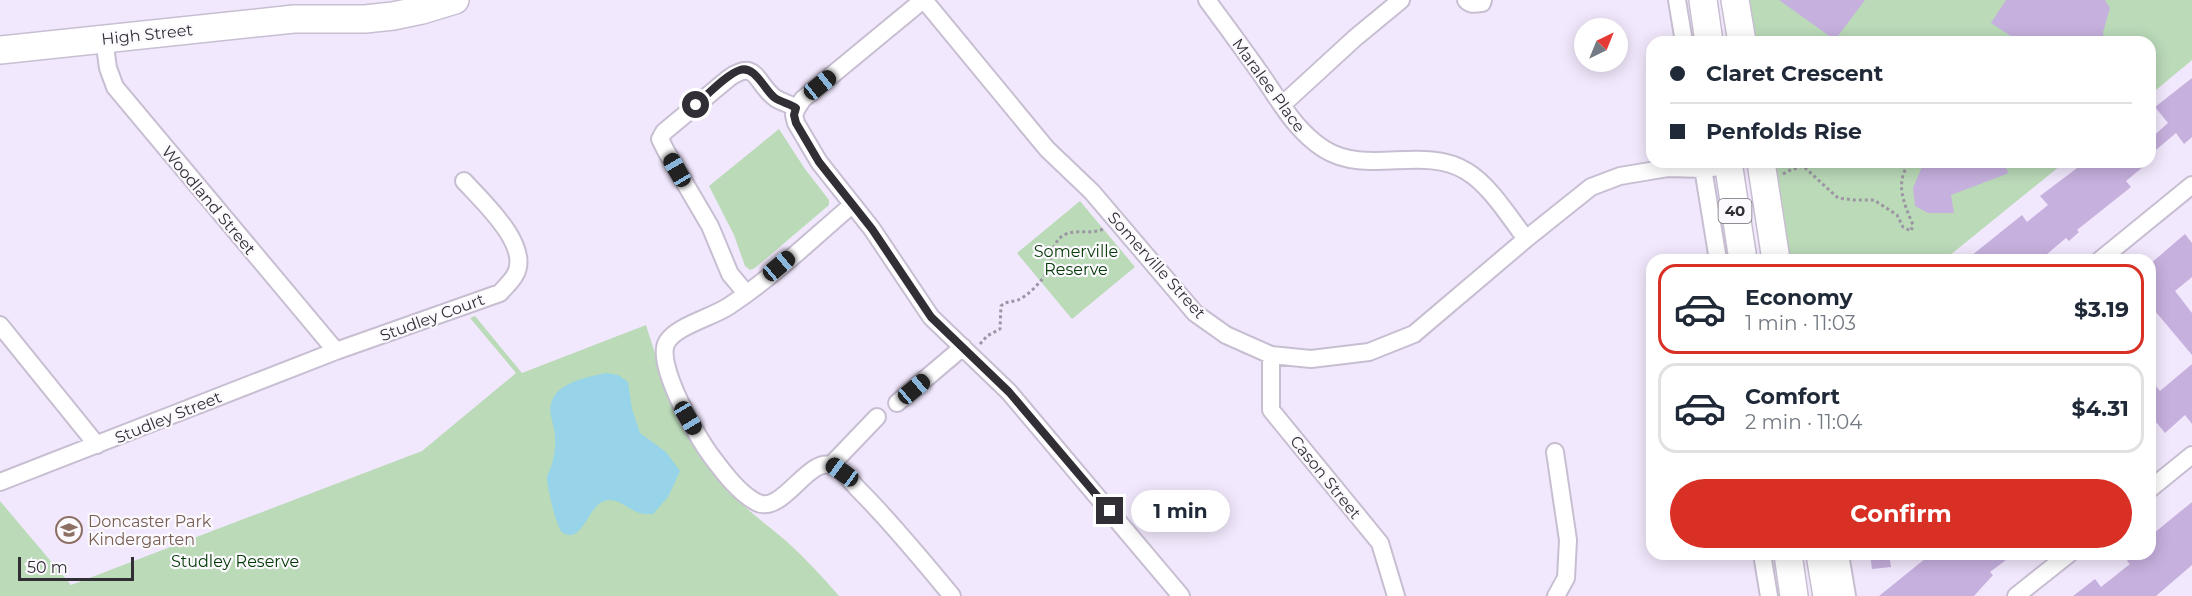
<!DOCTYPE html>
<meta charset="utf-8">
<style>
:root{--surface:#fff;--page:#f2f2f3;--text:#1f2937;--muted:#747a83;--line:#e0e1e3;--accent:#d93025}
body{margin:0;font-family:Montserrat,sans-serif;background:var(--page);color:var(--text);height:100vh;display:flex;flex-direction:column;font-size:22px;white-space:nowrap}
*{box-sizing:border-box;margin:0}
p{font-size:20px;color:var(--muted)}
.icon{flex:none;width:33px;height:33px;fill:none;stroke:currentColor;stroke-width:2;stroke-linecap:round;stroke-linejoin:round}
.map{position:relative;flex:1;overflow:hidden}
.drawer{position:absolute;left:1646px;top:254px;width:510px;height:306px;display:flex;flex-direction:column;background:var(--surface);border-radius:18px;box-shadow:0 3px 15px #0003}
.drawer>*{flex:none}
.banner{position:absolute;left:1646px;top:36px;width:510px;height:132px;border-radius:18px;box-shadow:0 3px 15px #0003;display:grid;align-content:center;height:132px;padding:0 24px;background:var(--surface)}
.needle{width:39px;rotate:43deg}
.tools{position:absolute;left:1574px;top:18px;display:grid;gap:12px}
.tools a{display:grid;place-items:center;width:54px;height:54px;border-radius:50%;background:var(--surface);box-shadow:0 3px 15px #0003;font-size:30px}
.scale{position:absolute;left:18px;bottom:15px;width:116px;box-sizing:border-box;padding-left:6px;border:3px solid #322e36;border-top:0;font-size:16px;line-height:21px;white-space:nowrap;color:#322e36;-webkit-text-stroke:4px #fbf9fd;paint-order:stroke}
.end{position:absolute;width:27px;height:27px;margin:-14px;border:8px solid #322e36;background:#fff;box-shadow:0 0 0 3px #fff}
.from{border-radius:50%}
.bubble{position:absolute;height:42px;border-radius:21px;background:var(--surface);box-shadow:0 3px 15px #0003;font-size:20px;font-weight:700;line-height:42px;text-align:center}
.car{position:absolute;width:18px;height:36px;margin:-18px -9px;border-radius:8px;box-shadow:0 0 4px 2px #0007;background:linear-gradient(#222 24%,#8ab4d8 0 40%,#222 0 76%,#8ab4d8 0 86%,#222 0)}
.banner b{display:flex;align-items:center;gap:21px;height:57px;font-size:22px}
.banner b+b{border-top:2px solid var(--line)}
.banner i{width:15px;height:15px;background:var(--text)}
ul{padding:10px 0 0;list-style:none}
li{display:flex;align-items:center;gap:18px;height:90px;margin:0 12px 9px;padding:0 12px;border:3px solid var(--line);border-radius:18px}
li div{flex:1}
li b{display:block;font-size:22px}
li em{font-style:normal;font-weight:700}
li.active{border-color:var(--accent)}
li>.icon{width:54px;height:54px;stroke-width:1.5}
.primary-button{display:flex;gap:12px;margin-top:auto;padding:12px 24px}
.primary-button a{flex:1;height:69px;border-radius:36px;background:var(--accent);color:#fff;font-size:24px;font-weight:700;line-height:69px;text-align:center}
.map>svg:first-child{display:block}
</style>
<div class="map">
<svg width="2192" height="596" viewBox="0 0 2192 596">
<rect width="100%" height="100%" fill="#f2e8fd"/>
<path fill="#badab8" d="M 1734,0 L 2192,0 L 2192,60 L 2150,95 L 2150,42 L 1741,42 Z
M 779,129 L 805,169 L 829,200 L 829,205 L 755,268 L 750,270 L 745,266 L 734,235 L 709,186 Z
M 1760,162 L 2065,162 L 1944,260 L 1775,259 Z
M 1080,201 L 1135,267 L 1072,319 L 1017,253 Z
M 475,316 L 522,373 L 646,325 C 667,391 683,444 733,495 C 749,512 767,525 785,540 C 804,557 822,576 839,596 L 0,596 L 0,501 L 71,585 L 422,451 L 516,373 L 470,318 Z"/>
<path fill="#97d4e9" d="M 607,373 L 618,375 L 628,382 L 632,409 L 640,433 L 666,452 L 680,471 L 668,497 L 653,514 C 649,514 643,514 639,513 C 627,509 616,495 602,502 C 588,508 582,544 563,533 C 556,528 547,486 547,477 C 548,473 551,468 552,464 C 554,456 556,445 555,437 C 555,425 547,412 552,401 C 558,382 591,376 607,373 Z"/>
<path fill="#c6b0de" d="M 1779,0 L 1865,0 L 1835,40 Z
M 2006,0 L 2105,0 L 2110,8 L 2103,32 L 2104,42 L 2020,42 L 1991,23 Z
M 2192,78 L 2192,137 L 2184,144 L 2176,133 L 2150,155 L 2150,139 L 2168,123 L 2155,107 Z
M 1924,162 L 2002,162 L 2009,173 L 1951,195 L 1954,213 L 1928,213 L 1915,206 L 1913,188 Z
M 2085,162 L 2149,162 L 2126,181 L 2131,187 L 2077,230 L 2079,232 L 2069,241 L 2066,238 L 2040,260 L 1966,260 L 2022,215 L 2027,222 L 2048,205 L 2040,196 Z
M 2185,234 L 2192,243 L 2192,277 L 2175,291 L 2192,313 L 2192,355 L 2150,305 L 2150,264 Z
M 2192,364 L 2192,424 L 2185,415 L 2165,433 L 2156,422 L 2150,428 L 2150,379 L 2160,391 Z
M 2192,502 L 2192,565 L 2156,596 L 2073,596 L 2095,579 L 2101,587 L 2130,564 L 2127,561 L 2135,554 L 2150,554 L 2150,541 L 2156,536 L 2154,533 Z
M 1870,554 L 1889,554 L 1891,567 L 1872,569 Z
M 1931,554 L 2014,554 L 1990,572 L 1993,575 L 1974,596 L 1879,596 Z"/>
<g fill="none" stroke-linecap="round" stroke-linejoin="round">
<defs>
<path id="minor" d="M 924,0 L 1047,149 L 1092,192 L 1195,313 L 1226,335 L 1271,355 L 1311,359 L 1369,352 L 1414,334 L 1526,239 L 1591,187 L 1620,176 L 1668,168 L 1703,169 L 1728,166
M 1207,0 C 1224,23 1241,46 1258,70 C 1278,98 1294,130 1324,149 C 1366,176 1424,145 1466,171 C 1489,184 1510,218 1526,239
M 1466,0 C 1470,5 1475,4 1482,3 L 1483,0
M 1677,0 L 1684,42
M 104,39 L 108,68 L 115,87 L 336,351
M 1282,105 L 1355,38 L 1401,0
M 797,108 L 803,99 L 923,0
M 1702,162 L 1718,260
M 852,205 C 812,239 773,277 729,306 C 713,317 676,326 667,342 C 654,363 698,439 712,457 C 724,473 739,493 756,502 C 782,517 809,454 833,466 C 843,470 851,482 859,490 C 893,524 922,560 952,596
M 2100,260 L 2192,185
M 746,293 L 730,274 L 710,226 L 666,151 L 660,139 L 664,132 L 729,78 C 757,59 755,82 774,97 C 780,102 790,104 797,108 L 794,115 L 796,123 L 819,162 L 872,229 L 931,317 L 1009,392 L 1181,596
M 0,325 L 97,445
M 1271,355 L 1271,410 L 1380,543 L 1396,596
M 897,403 L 963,347
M 1555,452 L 1568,540 L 1566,578 L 1556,596
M 831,465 L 877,417
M 0,482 L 336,351 L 500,293 C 505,287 512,281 515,275 C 532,246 482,201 464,181
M 2150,489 L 2192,455
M 1762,554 L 1769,596
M 1840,554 L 1847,596
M 2016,596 L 2069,554"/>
<path id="primary" d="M 1703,0 L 1709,42
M 1735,0 L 1742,42
M 0,50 L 294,19 L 365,19 L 393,16 L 422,10 L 455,0
M 1728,162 L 1743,260
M 1761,162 L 1776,260
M 1788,554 L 1794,596
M 1820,554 L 1827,596"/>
</defs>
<use href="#minor" stroke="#c8bed2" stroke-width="20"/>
<use href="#primary" stroke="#c8bed2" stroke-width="30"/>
<path stroke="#9c95a4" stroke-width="3" stroke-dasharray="3 3" stroke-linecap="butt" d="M 1783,174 L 1788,171 L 1803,166 L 1838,198 L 1854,200 L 1874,200 L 1897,215 L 1903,227 L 1911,231 L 1913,225 C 1904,203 1894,183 1910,162
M 980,344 L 987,336 L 1000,329 L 1001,306 C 1006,301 1012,302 1018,300 C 1027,296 1037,286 1043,278 C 1053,265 1048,242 1066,234 C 1078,229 1091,235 1103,229"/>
<use href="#minor" stroke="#fff" stroke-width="16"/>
<use href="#primary" stroke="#fff" stroke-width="27"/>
</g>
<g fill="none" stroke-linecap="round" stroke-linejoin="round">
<path stroke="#322e36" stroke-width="8" d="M 696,105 C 707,95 727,74 740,70 C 755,65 765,91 775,98 C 781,102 790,104 796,108 L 794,115 L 796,123 L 819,162 L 872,229 L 931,317 L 1009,392 L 1110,511"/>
</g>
<defs>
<symbol id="school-ring" viewBox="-11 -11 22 22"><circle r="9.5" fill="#fbf9fd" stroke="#8d6e63" stroke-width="1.5"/><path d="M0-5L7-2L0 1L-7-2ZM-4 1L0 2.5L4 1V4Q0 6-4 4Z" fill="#8d6e63"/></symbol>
</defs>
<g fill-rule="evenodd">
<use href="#school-ring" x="54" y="515" width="30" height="30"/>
</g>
<g text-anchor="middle" stroke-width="4.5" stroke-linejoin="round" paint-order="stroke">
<rect fill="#fbf9fd" stroke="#6e6b72" stroke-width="1.5" x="1718.5" y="199" width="33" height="24" rx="4.5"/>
<g font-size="15" font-weight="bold" fill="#322e36">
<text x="1735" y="216">40</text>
</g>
<g font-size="16" fill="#322e36" stroke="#fbf9fd">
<text transform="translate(147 34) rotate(-6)" y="6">High Street</text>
<text transform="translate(1269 85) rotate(54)" y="6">Maralee Place</text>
<text transform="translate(209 200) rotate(50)" y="6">Woodland Street</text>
<text transform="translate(1157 265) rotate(48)" y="6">Somerville Street</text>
<text transform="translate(432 317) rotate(-20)" y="6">Studley Court</text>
<text transform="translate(168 417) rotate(-22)" y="6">Studley Street</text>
<text transform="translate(1326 477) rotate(51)" y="6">Cason Street</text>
</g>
<g font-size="16" fill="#023a04" stroke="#fbf9fd">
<text x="1076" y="257">Somerville<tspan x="1076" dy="18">Reserve</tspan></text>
<text x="235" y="567">Studley Reserve</text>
</g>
<g font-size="16" fill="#785e54" stroke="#fbf9fd" text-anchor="start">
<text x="88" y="527">Doncaster Park<tspan x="88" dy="18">Kindergarten</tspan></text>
</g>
</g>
</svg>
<div class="tools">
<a><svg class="needle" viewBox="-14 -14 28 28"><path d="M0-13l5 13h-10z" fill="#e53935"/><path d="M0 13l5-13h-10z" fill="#747a83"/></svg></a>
</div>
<div class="scale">50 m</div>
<i class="end from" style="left:696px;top:105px"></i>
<i class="end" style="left:1110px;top:511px"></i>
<div class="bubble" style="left:1131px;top:490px;width:99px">1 min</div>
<i class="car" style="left:820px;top:85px;rotate:51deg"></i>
<i class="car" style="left:677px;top:170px;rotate:330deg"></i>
<i class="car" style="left:779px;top:266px;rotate:50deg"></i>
<i class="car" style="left:914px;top:389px;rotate:50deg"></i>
<i class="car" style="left:688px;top:418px;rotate:149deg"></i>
<i class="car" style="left:842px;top:472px;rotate:306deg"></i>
<div class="banner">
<b><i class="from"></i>Claret Crescent</b>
<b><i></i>Penfolds Rise</b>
</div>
<section class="drawer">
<ul>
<li class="active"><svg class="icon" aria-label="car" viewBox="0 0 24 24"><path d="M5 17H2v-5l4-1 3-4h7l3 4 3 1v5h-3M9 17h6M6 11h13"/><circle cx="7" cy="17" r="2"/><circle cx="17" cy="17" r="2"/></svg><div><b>Economy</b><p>1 min · 11:03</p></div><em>$3.19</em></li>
<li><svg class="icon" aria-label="car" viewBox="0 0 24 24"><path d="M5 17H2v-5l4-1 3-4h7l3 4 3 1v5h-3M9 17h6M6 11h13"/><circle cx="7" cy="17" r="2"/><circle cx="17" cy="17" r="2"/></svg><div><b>Comfort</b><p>2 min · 11:04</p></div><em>$4.31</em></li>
</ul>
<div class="primary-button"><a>Confirm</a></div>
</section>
</div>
